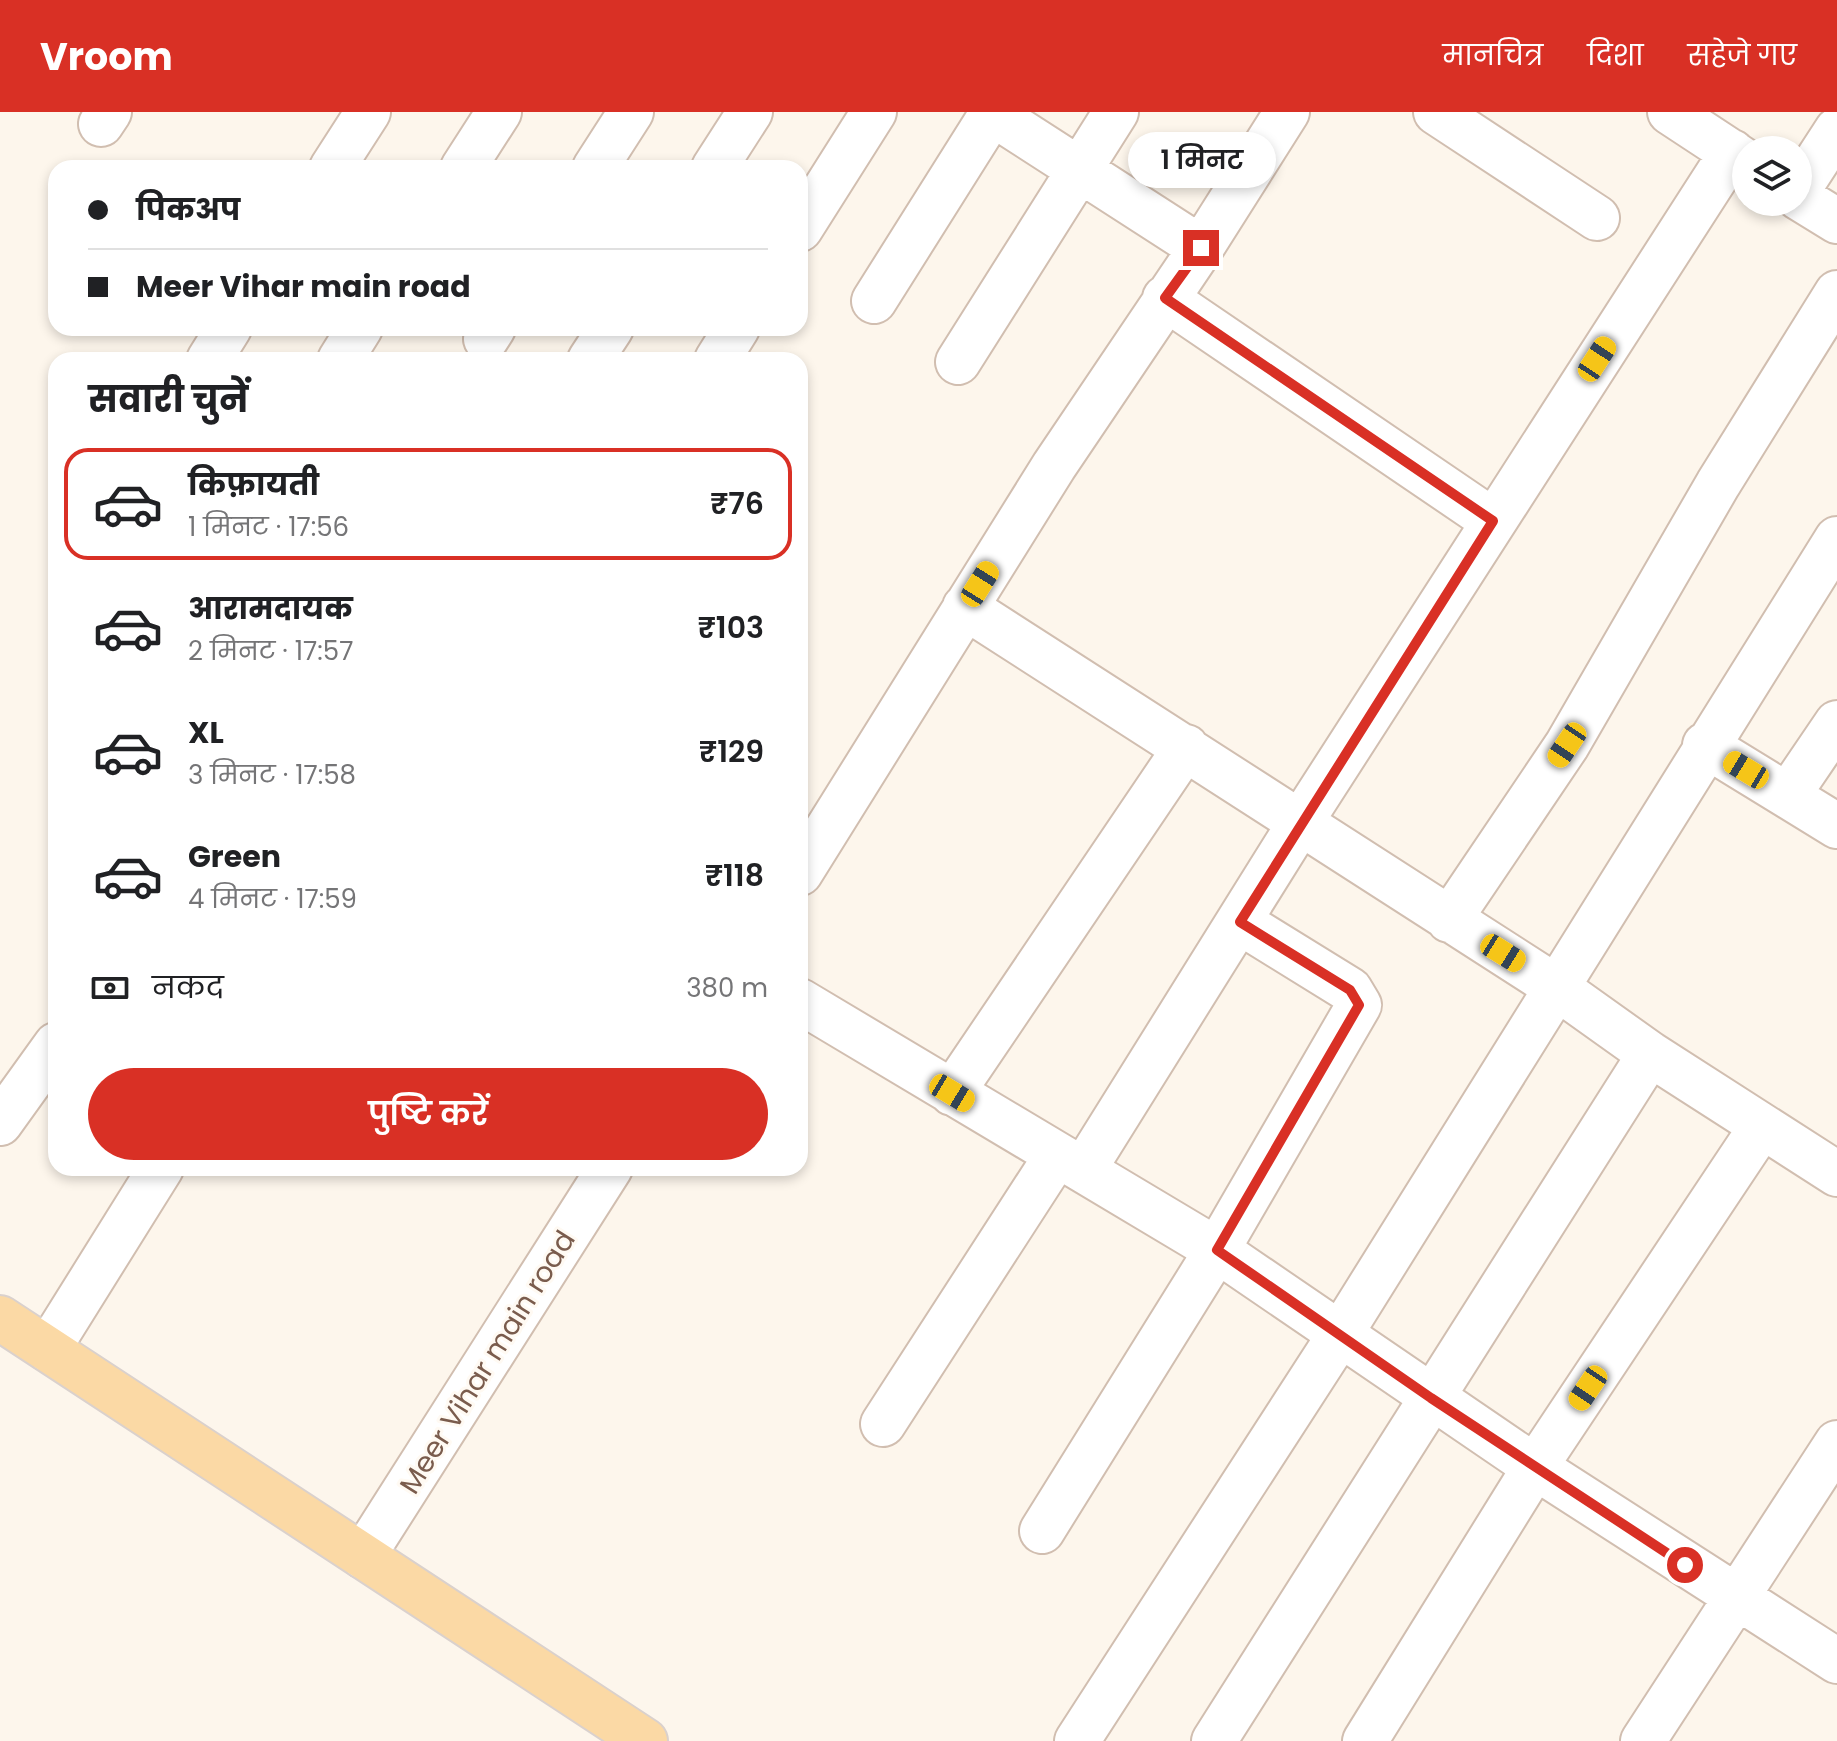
<!DOCTYPE html>
<html lang="hi">
<meta charset="utf-8">
<style>
:root{--surface:#fff;--page:#f2f2f2;--text:#202124;--muted:#757577;--line:#e0e0e0;--accent:#d93025}
body{margin:0;font-family:Poppins,"Noto Sans Devanagari",sans-serif;background:var(--page);color:var(--text);height:100vh;display:flex;flex-direction:column;font-size:30px;white-space:nowrap}
*{box-sizing:border-box;margin:0}
p{font-size:26px;color:var(--muted)}
.icon{flex:none;width:44px;height:44px;fill:none;stroke:currentColor;stroke-width:2;stroke-linecap:round;stroke-linejoin:round}
.map{position:relative;flex:1;overflow:hidden}
.details{position:absolute;left:48px;top:240px;width:760px;height:824px;display:flex;flex-direction:column;background:var(--surface);border-radius:24px;box-shadow:0 4px 12px #0003}
.details>*{flex:none}
.banner{position:absolute;left:48px;top:48px;width:760px;height:176px;border-radius:24px;box-shadow:0 4px 12px #0003;display:grid;align-content:center;height:176px;padding:0 40px;background:var(--surface)}
.fabs{position:absolute;left:1732px;top:24px;display:grid;gap:16px}
.fabs a{display:grid;place-items:center;width:80px;height:80px;border-radius:50%;background:var(--surface);box-shadow:0 4px 12px #0003;font-size:40px}
.end{position:absolute;width:36px;height:36px;margin:-18px;border:10px solid #d93025;background:#fff;box-shadow:0 0 0 4px #fff}
.from{border-radius:50%}
.bubble{position:absolute;height:56px;border-radius:28px;background:var(--surface);box-shadow:0 4px 12px #0003;font-size:26px;font-weight:600;line-height:56px;text-align:center}
.car{position:absolute;width:24px;height:48px;margin:-24px -12px;border-radius:10px;box-shadow:0 0 6px 2px #0007;background:linear-gradient(#f5c518 24%,#345 0 40%,#f5c518 0 76%,#345 0 86%,#f5c518 0)}
.banner b{display:flex;align-items:center;gap:28px;height:76px;font-size:30px}
.banner b+b{border-top:2px solid var(--line)}
.banner i{width:20px;height:20px;background:var(--text)}
ul{padding:0;list-style:none}
li{display:flex;align-items:center;gap:24px;height:112px;margin:0 16px 12px;padding:0 24px;border:4px solid transparent;border-radius:24px}
li div{flex:1}
li b{display:block;font-size:30px}
li em{font-style:normal;font-weight:600}
li.on{border-color:var(--accent)}
li>.icon{width:72px;height:72px;stroke-width:1.5}
h2{padding:0 40px;font-size:36px;line-height:96px}
.pay{display:flex;align-items:center;gap:20px;height:88px;padding:0 40px;font-size:30px}
.pay p{margin-inline-start:auto}
.action{display:flex;gap:16px;margin-top:auto;padding:16px 40px}
.action a{flex:1;height:92px;border-radius:48px;background:var(--accent);color:#fff;font-size:32px;font-weight:600;line-height:92px;text-align:center}
header{display:flex;align-items:center;gap:48px;box-sizing:border-box;height:112px;padding:0 40px;background:var(--accent);color:#fff}
header strong{font-size:38px}
nav{display:flex;gap:44px;margin-inline-start:auto;font-size:28px}
.map>svg:first-child{display:block}
</style>
<header>
<strong>Vroom</strong>
<nav><a>मानचित्र</a><a>दिशा</a><a>सहेजे गए</a></nav>
</header>
<div class="map">
<svg width="1837" height="1629" viewBox="0 0 1837 1629">
<rect width="100%" height="100%" fill="#fdf6ec"/>
<g fill="none" stroke-linecap="round" stroke-linejoin="round">
<defs>
<path id="minor" d="M 990,0 L 1201,136
M 1436,0 L 1597,106
M 1670,0 L 1746,50
M 101,12 L 109,0
M 332,56 L 368,0
M 463,56 L 499,0
M 595,56 L 631,0
M 714,56 L 750,0
M 1798,78 L 1837,18
M 1798,85 L 1837,109
M 800,117 L 874,0
M 1165,186 L 1493,409
M 874,189 L 993,0
M 486,227 L 493,216
M 209,248 L 229,216
M 340,248 L 360,216
M 590,248 L 611,216
M 717,248 L 737,216
M 958,250 L 1116,0
M 965,495 L 1556,875 L 1650,942 L 1837,1062
M 1705,633 L 1837,714
M 1788,683 L 1837,611
M 800,761 L 1054,354 L 1201,136 L 1287,0
M 1449,808 L 1567,633 L 1718,372 L 1837,181
M 800,889 L 1217,1138 L 1535,1355 L 1837,1549
M 952,981 L 1186,635
M 0,1011 L 56,933
M 1084,1057 L 1300,711 L 1732,40
M 48,1237 L 161,1056
M 883,1312 L 1057,1043
M 1042,1419 L 1217,1138 L 1359,893 L 1350,878 L 1240,810
M 363,1444 L 610,1056
M 1077,1629 L 1341,1221 L 1837,427
M 1214,1629 L 1650,942
M 1365,1629 L 1535,1355 L 1762,1014
M 1643,1629 L 1837,1331"/>
<path id="major" d="M 0,1206 L 645,1629"/>
</defs>
<use href="#minor" stroke="#d1beb0" stroke-width="48"/>
<use href="#major" stroke="#dad1cd" stroke-width="48"/>
<use href="#minor" stroke="#fff" stroke-width="44"/>
<use href="#major" stroke="#fbd9a5" stroke-width="44"/>
</g>
<g fill="none" stroke-linecap="round" stroke-linejoin="round">
<path stroke="#d93025" stroke-width="10" d="M 1201,136 L 1165,186 L 1493,409 L 1240,810 L 1350,878 L 1359,893 L 1217,1138 L 1431,1286 L 1685,1453"/>
</g>
<g text-anchor="middle" stroke-width="6" stroke-linejoin="round" paint-order="stroke">
<g font-size="28" fill="#7a5c4d" stroke="#fffaf3">
<text transform="translate(487 1250) rotate(-58)" y="10">Meer Vihar main road</text>
</g>
</g>
</svg>
<div class="fabs">
<a><svg class="icon" aria-label="layers" viewBox="0 0 24 24"><path d="M12 4l9 5-9 5-9-5zM3 14l9 5 9-5"/></svg></a>
</div>
<i class="end from" style="left:1685px;top:1453px"></i>
<i class="end" style="left:1201px;top:136px"></i>
<div class="bubble" style="left:1128px;top:20px;width:148px">1 मिनट</div>
<i class="car" style="left:1597px;top:247px;rotate:33deg"></i>
<i class="car" style="left:980px;top:472px;rotate:32deg"></i>
<i class="car" style="left:1567px;top:633px;rotate:214deg"></i>
<i class="car" style="left:1746px;top:658px;rotate:301deg"></i>
<i class="car" style="left:1503px;top:841px;rotate:122deg"></i>
<i class="car" style="left:952px;top:981px;rotate:121deg"></i>
<i class="car" style="left:1588px;top:1276px;rotate:214deg"></i>
<div class="banner">
<b><i class="from"></i>पिकअप</b>
<b><i></i>Meer Vihar main road</b>
</div>
<section class="details">
<h2>सवारी चुनें</h2>
<ul>
<li class="on"><svg class="icon" aria-label="car" viewBox="0 0 24 24"><path d="M5 17H2v-5l4-1 3-4h7l3 4 3 1v5h-3M9 17h6M6 11h13"/><circle cx="7" cy="17" r="2"/><circle cx="17" cy="17" r="2"/></svg><div><b>किफ़ायती</b><p>1 मिनट · 17:56</p></div><em>₹76</em></li>
<li><svg class="icon" aria-label="car" viewBox="0 0 24 24"><path d="M5 17H2v-5l4-1 3-4h7l3 4 3 1v5h-3M9 17h6M6 11h13"/><circle cx="7" cy="17" r="2"/><circle cx="17" cy="17" r="2"/></svg><div><b>आरामदायक</b><p>2 मिनट · 17:57</p></div><em>₹103</em></li>
<li><svg class="icon" aria-label="car" viewBox="0 0 24 24"><path d="M5 17H2v-5l4-1 3-4h7l3 4 3 1v5h-3M9 17h6M6 11h13"/><circle cx="7" cy="17" r="2"/><circle cx="17" cy="17" r="2"/></svg><div><b>XL</b><p>3 मिनट · 17:58</p></div><em>₹129</em></li>
<li><svg class="icon" aria-label="car" viewBox="0 0 24 24"><path d="M5 17H2v-5l4-1 3-4h7l3 4 3 1v5h-3M9 17h6M6 11h13"/><circle cx="7" cy="17" r="2"/><circle cx="17" cy="17" r="2"/></svg><div><b>Green</b><p>4 मिनट · 17:59</p></div><em>₹118</em></li>
</ul>
<div class="pay"><svg class="icon" aria-label="cash" viewBox="0 0 24 24"><path d="M3 7h18v10H3z"/><circle cx="12" cy="12" r="2"/></svg>नकद<p>380 m</p></div>
<div class="action"><a>पुष्टि करें</a></div>
</section>
</div>
